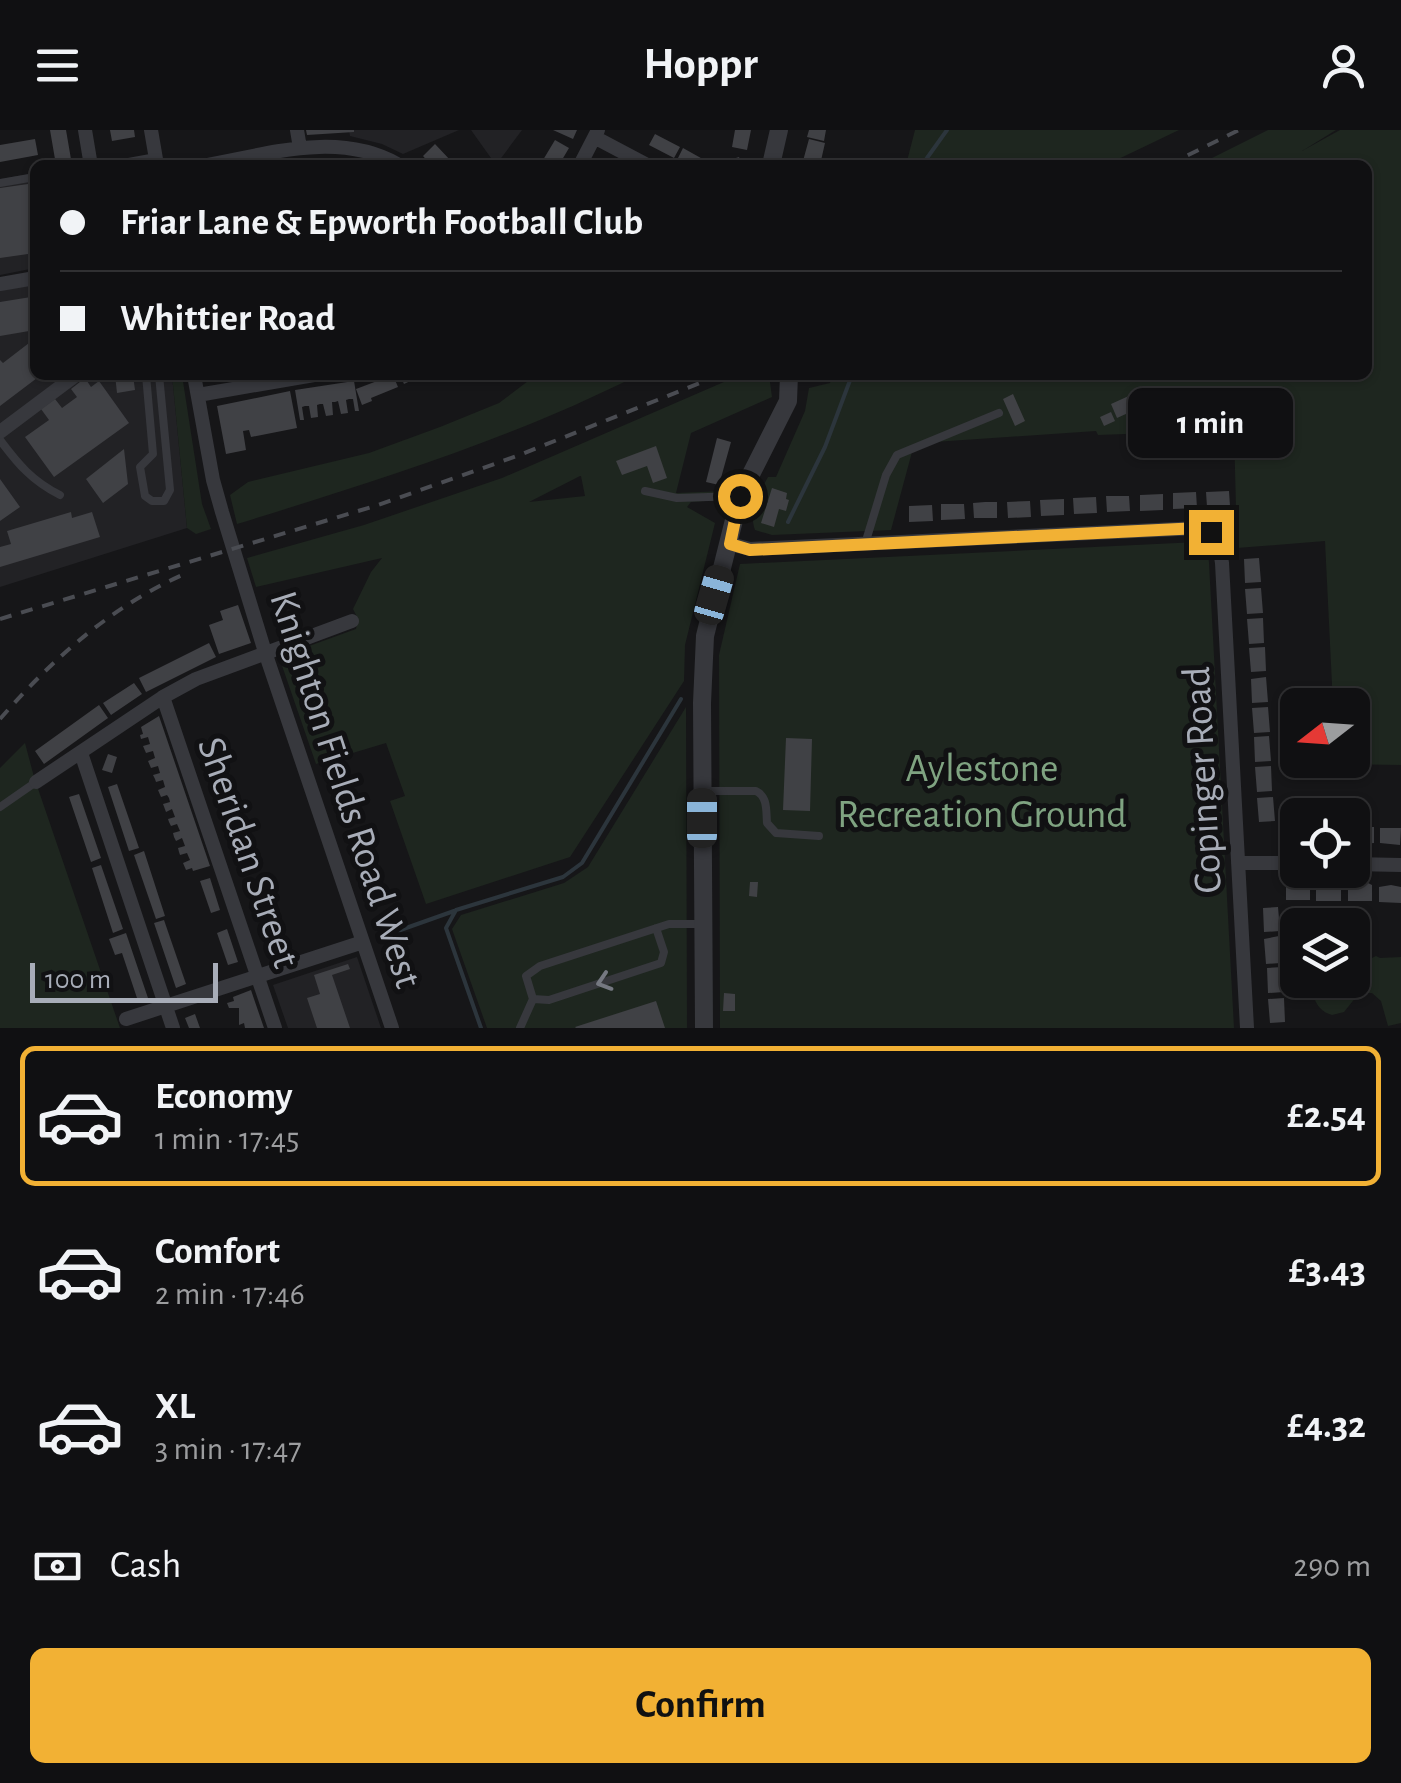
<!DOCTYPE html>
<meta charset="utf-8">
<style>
:root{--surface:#101012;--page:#19191b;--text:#f1f3f6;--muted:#9c9d9f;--line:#303032;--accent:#f2b134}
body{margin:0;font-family:"Alegreya Sans",sans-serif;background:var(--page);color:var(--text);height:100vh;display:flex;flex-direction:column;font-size:38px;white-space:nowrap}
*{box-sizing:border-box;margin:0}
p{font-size:32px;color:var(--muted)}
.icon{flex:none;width:55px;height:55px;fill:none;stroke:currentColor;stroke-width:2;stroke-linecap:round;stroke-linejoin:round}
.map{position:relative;height:898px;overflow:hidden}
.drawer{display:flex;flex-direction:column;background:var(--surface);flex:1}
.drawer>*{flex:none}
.top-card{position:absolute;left:30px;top:30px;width:1342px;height:220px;border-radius:15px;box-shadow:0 2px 8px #0004,0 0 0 2px var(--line);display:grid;align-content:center;height:220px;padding:0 30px;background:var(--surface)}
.needle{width:65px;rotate:253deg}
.tools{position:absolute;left:1280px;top:558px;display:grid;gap:20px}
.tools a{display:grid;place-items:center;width:90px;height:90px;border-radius:15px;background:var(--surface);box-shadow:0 2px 8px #0004,0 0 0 2px var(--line);font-size:50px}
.scale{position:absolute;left:30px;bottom:25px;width:188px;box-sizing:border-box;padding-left:10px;border:5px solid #a8adb8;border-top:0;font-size:28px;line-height:35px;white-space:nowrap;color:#a8adb8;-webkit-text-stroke:8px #111113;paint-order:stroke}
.end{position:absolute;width:45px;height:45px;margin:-22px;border:12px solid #f2b134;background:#111;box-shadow:0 0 0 5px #111}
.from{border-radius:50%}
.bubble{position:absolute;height:70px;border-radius:15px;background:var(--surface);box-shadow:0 2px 8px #0004,0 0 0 2px var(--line);font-size:32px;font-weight:700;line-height:70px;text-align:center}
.car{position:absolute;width:30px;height:60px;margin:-30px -15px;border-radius:12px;box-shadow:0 0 8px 2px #0007;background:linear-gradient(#222 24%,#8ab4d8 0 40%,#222 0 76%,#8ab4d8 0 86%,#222 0)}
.top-card b{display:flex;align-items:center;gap:35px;height:95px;font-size:38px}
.top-card b+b{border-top:2px solid var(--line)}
.top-card i{width:25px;height:25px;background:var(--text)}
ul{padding:18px 0 0;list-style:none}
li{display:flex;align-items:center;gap:30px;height:140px;margin:0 20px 15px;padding:0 10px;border:5px solid transparent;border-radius:15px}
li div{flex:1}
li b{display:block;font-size:38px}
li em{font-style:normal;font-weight:700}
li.selected{border-color:var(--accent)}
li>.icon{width:90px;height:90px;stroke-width:1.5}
.pay{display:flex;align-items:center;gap:25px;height:110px;padding:0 30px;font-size:38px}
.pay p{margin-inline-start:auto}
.button{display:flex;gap:20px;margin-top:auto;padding:20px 30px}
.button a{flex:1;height:115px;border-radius:15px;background:var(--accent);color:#111;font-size:40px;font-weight:700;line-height:115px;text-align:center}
header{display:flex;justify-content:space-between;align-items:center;height:130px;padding:0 30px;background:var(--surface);font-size:45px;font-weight:700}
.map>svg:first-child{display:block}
</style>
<header><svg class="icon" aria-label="menu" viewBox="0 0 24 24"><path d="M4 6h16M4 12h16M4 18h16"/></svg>Hoppr<svg class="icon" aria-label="person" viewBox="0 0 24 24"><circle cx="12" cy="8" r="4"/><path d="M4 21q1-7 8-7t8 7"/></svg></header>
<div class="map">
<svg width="1401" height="898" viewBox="0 0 1401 898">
<rect width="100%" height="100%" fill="#161618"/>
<path fill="#222225" d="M 349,0 L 459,0 L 403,24 L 382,14 L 350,6 Z
M 471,0 L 522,0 L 496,35 Z
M 35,43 L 35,138 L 0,145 L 0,49 Z
M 35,153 L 35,245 L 172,245 L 187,398 L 0,457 L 0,159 Z
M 357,827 L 381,898 L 288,898 L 273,855 Z"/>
<path fill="#1e261f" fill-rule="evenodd" d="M 915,0 L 1179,0 L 1106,35 L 906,35 Z
M 1268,0 L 1336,0 L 1302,21 L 1340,0 L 1401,0 L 1401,635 L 1335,634 L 1335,630 L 1352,630 L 1352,575 L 1333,575 L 1325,411 L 1237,418 L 1234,300 L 1098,305 L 1096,301 L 934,312 L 912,322 L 891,400 L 772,405 L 755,400 C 748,381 759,364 768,347 L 776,347 L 805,281 L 809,258 L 830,253 L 833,245 L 1368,245 L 1368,35 L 1198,35 Z
M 172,245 L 182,245 L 202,374 L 211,399 L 196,404 L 187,398 Z
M 536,245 L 638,245 C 512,309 373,352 237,394 L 230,365 L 248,352 L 369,323 L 440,297 L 499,273 Z
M 740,245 L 769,245 L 772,267 L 691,303 L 676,363 L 725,361 L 721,370 L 691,372 L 687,377 L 715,393 L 685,515 L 684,551 L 570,727 L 426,774 L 390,671 L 405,666 L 386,613 L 316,634 L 279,527 L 356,499 L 358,489 L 353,479 L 371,442 L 382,428 L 256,457 L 247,428 L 364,395 L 502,348 ZM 581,346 L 585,366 L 529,372 L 580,346 Z
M 1198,412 L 1207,414 L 1209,433 L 1234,898 L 720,898 L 719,525 L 740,434 Z
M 686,577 L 687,898 L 487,898 L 452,799 L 461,785 L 564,753 L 588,737 Z
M 25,613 L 34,647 L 120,898 L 0,898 L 0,638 Z
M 1360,826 L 1370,829 L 1376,826 L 1380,828 L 1401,827 L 1401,893 L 1388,896 L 1381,871 L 1372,863 L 1364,863 L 1360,851 L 1356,850 L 1353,854 L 1356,867 L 1344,882 L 1332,885 C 1320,882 1310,869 1316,857 L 1324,850 L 1352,850 L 1353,829 Z"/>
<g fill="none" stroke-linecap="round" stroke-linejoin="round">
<path stroke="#2c353c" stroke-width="4" d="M 922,35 L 947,0
M 788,392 L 825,317 L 852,245
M 392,803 L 454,781
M 481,898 L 446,798 L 456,780 L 563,747 L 582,733 L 681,569"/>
</g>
<path fill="#404145" d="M 50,0 L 66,0 L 72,35 L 56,35 Z
M 110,0 L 134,0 L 135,7 L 112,11 Z
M 306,0 L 354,0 L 354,2 L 307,5 Z
M 553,0 L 577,0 L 573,9 Z
M 735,0 L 751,0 L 747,20 L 732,17 Z
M 809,0 L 826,0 L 824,11 L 807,7 Z
M 655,4 L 680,17 L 674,28 L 649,15 Z
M 35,9 L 38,25 L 0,32 L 0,15 Z
M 809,9 L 825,13 L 820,35 L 803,31 Z
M 555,10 L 569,18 L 559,35 L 543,30 Z
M 435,14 L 452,32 L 450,35 L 431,35 L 423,26 Z
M 683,18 L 708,32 L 706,35 L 686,35 L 677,30 Z
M 739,27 L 742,35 L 717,35 L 717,34 Z
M 35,53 L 35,123 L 0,128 L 0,58 Z
M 31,167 L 35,200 L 0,206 L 0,172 Z
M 29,213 L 35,221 L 35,245 L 41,245 L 0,276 L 0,230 L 3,233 Z
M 115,245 L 133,245 L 135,260 L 117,263 Z
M 393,245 L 398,257 L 371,268 L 372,271 L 362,275 L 356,259 Z
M 400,245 L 423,245 L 404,254 Z
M 85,248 L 91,257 L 99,251 L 129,293 L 54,347 L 25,307 L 49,290 L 41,279 L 55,269 L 62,278 L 77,267 L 71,259 Z
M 354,251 L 359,281 L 355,281 L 353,269 L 349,269 L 346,270 L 348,283 L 341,284 L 338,271 L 335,272 L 332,272 L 333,285 L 326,286 L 323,274 L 320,274 L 317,275 L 318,287 L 311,288 L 309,276 L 305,276 L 302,277 L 304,290 L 300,290 L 295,260 Z
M 1142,260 L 1148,274 L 1117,288 L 1111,274 Z
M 290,261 L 297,298 L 251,307 L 249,300 L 243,301 L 246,320 L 226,324 L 217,276 Z
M 1013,264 L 1025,291 L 1015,296 L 1003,269 Z
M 1111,282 L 1115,291 L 1104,296 L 1100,287 Z
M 717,308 L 731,312 L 719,355 L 706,352 Z
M 656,316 L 667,348 L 653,353 L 647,336 L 622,345 L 616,331 Z
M 124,319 L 128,354 L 103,373 L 86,349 Z
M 0,349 L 20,377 L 0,391 Z
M 772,358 L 787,363 L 786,369 L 789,370 L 786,381 L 779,379 L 774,397 L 761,393 Z
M 1229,361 L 1230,376 L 1207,377 L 1206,362 Z
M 1196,362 L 1197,378 L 1173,379 L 1173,363 Z
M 1163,364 L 1163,380 L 1140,381 L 1140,365 Z
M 1106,366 L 1129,366 L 1130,381 L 1107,382 Z
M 1096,367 L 1097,383 L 1074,384 L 1073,368 Z
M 1064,369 L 1064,385 L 1041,386 L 1040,370 Z
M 1030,371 L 1031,387 L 1008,388 L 1007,372 Z
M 985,372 L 997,372 L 997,388 L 974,388 L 973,373 Z
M 941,374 L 964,374 L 965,389 L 941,390 Z
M 932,375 L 933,391 L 909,392 L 909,376 Z
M 71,382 L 72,388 L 92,382 L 100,407 L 0,437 L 0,417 L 11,414 L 7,401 Z
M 1259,428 L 1261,452 L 1245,453 L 1244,429 Z
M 1261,458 L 1263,483 L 1247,484 L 1245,459 Z
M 238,475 L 251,513 L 219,524 L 209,495 L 223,490 L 220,481 Z
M 1263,488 L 1264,513 L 1249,514 L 1247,489 Z
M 209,513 L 216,527 L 146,562 L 139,548 Z
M 1265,517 L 1266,541 L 1251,542 L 1249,518 Z
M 1266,547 L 1268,572 L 1252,573 L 1251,549 Z
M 134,553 L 142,564 L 111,585 L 103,573 Z
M 99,575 L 108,588 L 44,634 L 35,621 Z
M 1268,577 L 1270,602 L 1254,603 L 1252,578 Z
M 159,586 L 210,736 L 193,741 L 192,738 L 186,740 L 183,733 L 190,730 L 187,723 L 180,725 L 179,722 L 178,718 L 185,716 L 182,708 L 176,711 L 174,707 L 173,703 L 180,701 L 177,694 L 171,696 L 169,692 L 168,689 L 175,687 L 172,679 L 166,682 L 163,674 L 170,672 L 169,668 L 167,665 L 161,667 L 158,660 L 165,657 L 163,650 L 156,652 L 155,649 L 153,645 L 160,643 L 158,636 L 151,638 L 148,631 L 155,628 L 153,621 L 146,623 L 143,616 L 150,614 L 148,607 L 141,609 L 140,605 L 143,604 L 141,597 Z
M 1269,606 L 1271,631 L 1255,632 L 1254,607 Z
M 786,608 L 812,609 L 810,681 L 783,680 Z
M 108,624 L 117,627 L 112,643 L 102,640 Z
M 1271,636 L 1272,661 L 1257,662 L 1255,637 Z
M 117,654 L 139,718 L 129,721 L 108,657 Z
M 79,664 L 101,728 L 91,732 L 69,667 Z
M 1273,667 L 1275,691 L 1259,692 L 1257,668 Z
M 1286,696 L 1298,696 L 1298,713 L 1286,712 Z
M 1352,697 L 1374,697 L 1374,713 L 1353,715 Z
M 1380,698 L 1401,698 L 1400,715 L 1380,713 Z
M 144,721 L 165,786 L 156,789 L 134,725 Z
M 101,735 L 123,799 L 113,803 L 92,738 Z
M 210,748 L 220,780 L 211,783 L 200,751 Z
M 750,752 L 758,752 L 757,767 L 749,766 Z
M 1290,753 L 1310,755 L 1310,770 L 1286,770 L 1286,755 Z
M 1328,753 L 1341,755 L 1341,771 L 1316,771 L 1316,755 Z
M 1368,753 L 1372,755 L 1372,771 L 1348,771 L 1348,755 Z
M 1391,755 L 1401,757 L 1401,773 L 1379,772 L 1379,757 Z
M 1278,777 L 1280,801 L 1264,802 L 1263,778 Z
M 164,790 L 186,854 L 176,858 L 154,793 Z
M 227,799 L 238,832 L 228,835 L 217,803 Z
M 126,803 L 148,868 L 138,871 L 122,823 L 115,825 L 109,809 Z
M 1289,804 L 1289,814 L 1280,820 L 1281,833 L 1266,834 L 1264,809 Z
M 348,834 L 350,839 L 332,845 L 350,898 L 317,898 L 307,868 L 320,864 L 314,845 Z
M 1282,837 L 1284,862 L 1268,863 L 1267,838 Z
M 251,860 L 254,869 L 264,898 L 245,898 L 244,893 L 239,895 L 239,878 L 229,878 L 227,873 L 234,871 L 233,867 Z
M 724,863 L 735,864 L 735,881 L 723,881 Z
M 1284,868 L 1285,892 L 1270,893 L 1268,869 Z
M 656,871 L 665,898 L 576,898 L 575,897 Z
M 195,884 L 200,898 L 189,898 L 185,888 Z"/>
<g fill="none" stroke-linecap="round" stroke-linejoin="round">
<path stroke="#37383d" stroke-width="8" d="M 112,35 L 156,27
M 0,53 L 35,47
M 146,245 L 153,324 L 140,337 L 145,366 L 152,371 L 164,371 L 170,360 L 159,245
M 0,310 C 18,334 32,351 60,365
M 645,361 L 677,368 L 740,366
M 865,414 L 886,345 L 897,325 L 999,283
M 704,661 L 756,661 C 768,667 766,681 767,693 L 776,703 L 819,706
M 0,677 L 36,652
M 656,798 L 664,822 L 661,833 L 549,870 L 533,869 L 526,846 L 540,836 L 669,794 L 700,794
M 520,898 L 533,869"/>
<path stroke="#37383d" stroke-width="14" d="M 85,0 L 90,30
M 151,0 L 157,35
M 297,0 L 300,18
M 596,8 L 647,35
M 208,35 C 272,23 340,1 399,35
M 580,35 L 598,0
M 0,154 L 35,148
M 194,245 L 213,350 L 222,382 L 265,522 L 392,898
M 198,265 L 314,245
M 0,302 L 76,245
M 730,414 L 750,419 L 1199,398 L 1218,408 L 1222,433 L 1247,898
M 163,567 L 275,898
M 81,623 L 173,898
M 36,652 L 163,567 L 196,549 L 352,491
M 1238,733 L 1298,733
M 1352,734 L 1401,735
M 126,889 L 363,812"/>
<path stroke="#37383d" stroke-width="18" d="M 771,35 L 779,0
M 704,898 L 702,573 L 705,506 L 740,366 L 788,271 L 789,245"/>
<path stroke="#4a4c52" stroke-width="4" stroke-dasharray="12 10" stroke-linecap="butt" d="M 1168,35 L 1239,0
M 0,489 L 378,375 L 517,326 L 720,245
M 0,589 C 53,528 114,474 189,442"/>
</g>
<defs><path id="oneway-chevron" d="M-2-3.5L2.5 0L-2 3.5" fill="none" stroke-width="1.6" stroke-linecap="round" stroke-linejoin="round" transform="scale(2.5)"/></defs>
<use stroke="#757881" href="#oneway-chevron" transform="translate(604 852) rotate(162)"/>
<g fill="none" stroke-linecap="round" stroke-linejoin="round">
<path stroke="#f2b134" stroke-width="12" d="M 740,366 L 730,414 L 750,420 L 1199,398 L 1211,402"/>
</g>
<g text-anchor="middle" stroke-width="10" stroke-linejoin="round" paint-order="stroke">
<g font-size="40" fill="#7fa381" stroke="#111113">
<text x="982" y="651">Aylestone<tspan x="982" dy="46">Recreation Ground</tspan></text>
</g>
<g font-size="40" fill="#a8adb8" stroke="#111113">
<text transform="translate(1201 650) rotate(-93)" y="14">Copinger Road</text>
<text transform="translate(347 659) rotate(72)" y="14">Knighton Fields Road West</text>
<text transform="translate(250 722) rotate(71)" y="14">Sheridan Street</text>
</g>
</g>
</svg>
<div class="tools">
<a><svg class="needle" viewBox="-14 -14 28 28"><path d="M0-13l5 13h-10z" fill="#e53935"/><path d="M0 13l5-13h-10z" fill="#9c9d9f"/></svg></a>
<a><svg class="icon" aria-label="locate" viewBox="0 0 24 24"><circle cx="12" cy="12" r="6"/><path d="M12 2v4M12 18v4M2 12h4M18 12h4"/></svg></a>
<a><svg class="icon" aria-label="layers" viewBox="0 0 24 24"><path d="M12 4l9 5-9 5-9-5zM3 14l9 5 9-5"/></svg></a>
</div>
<div class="scale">100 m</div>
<i class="end from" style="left:740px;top:366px"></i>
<i class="end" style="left:1211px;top:402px"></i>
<div class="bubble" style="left:1128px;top:258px;width:165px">1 min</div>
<i class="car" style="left:714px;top:465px;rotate:16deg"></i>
<i class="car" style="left:702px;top:688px;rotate:0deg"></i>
<div class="top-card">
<b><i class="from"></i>Friar Lane &amp; Epworth Football Club</b>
<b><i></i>Whittier Road</b>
</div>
</div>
<section class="drawer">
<ul>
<li class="selected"><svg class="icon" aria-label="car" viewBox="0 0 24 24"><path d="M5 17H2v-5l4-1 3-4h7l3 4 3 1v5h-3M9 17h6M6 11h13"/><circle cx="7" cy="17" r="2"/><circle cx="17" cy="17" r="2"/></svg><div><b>Economy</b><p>1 min · 17:45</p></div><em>£2.54</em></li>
<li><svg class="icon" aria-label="car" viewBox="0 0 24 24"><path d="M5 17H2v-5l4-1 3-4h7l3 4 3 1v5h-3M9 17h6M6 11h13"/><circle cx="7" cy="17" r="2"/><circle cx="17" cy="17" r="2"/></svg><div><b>Comfort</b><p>2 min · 17:46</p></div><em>£3.43</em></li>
<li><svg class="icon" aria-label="car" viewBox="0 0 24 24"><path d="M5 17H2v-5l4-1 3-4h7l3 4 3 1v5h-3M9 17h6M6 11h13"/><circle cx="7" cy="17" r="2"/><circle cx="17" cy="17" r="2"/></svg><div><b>XL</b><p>3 min · 17:47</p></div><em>£4.32</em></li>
</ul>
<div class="pay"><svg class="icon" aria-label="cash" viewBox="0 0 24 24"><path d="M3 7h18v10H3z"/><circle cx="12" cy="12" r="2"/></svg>Cash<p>290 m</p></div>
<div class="button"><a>Confirm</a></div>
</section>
